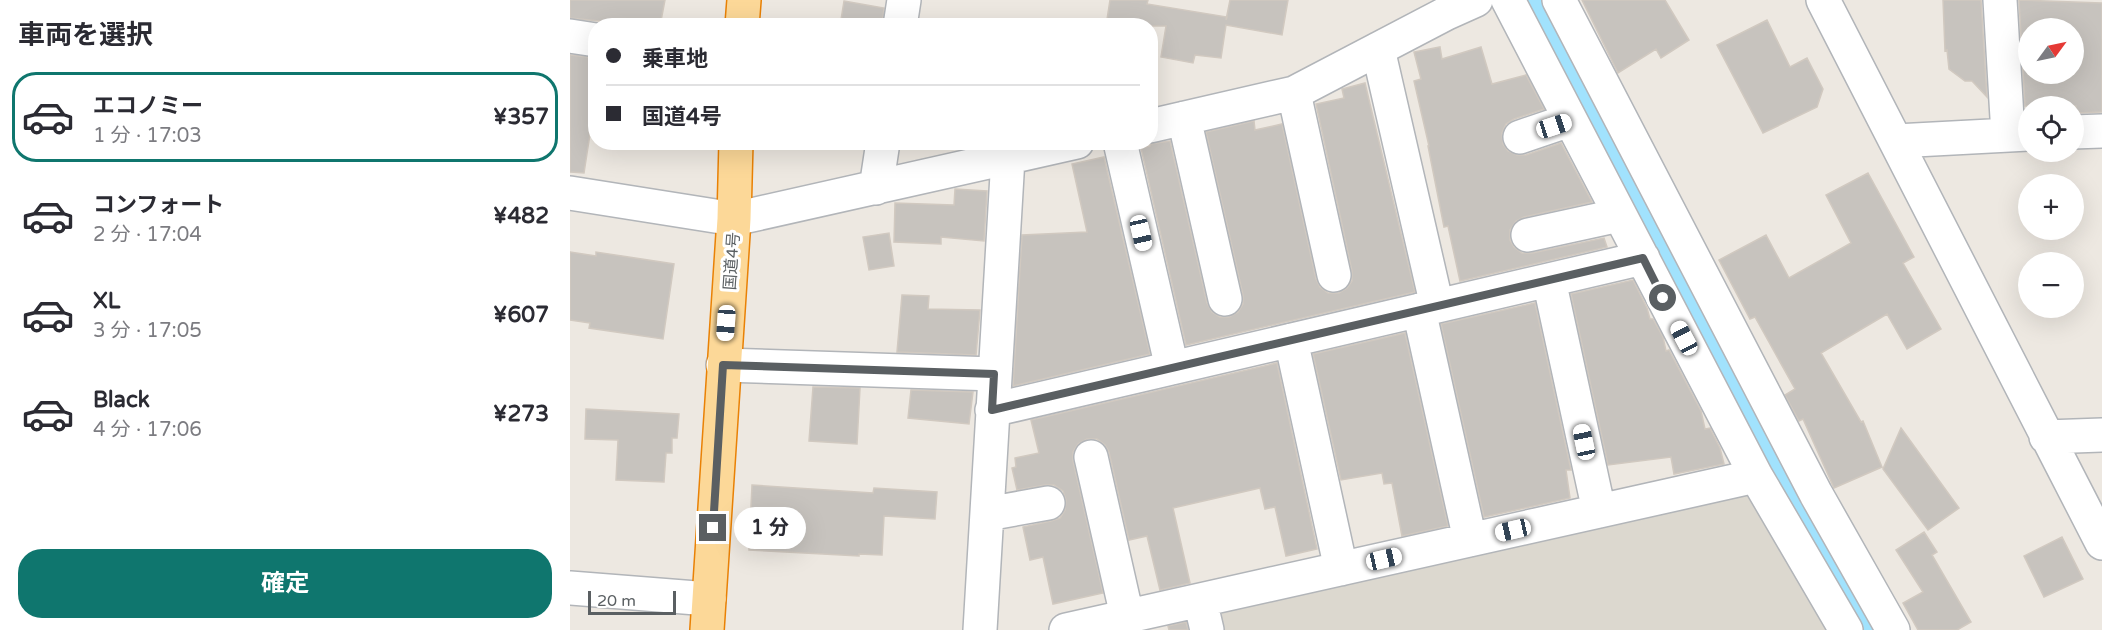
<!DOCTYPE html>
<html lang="ja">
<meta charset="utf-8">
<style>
:root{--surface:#fff;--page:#f2f2f3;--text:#2b2b33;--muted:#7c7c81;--line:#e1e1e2;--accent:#0f766e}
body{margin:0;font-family:"Varela Round","Noto Sans JP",sans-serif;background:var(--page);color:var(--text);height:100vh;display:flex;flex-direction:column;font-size:22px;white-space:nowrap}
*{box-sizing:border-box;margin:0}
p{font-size:20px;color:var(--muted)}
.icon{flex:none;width:33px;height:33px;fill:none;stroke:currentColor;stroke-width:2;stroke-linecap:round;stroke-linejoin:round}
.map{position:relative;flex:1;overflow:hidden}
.sheet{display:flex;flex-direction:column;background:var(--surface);width:570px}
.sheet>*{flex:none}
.banner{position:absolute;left:18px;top:18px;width:570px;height:132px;border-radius:24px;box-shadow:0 6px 24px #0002;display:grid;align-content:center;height:132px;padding:0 18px;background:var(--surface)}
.needle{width:39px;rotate:57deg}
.buttons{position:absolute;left:1448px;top:18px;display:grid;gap:12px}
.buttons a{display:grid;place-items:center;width:66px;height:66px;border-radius:50%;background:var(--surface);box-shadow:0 6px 24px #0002;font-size:30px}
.scale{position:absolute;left:18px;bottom:15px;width:88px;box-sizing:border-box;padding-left:6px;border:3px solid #5a5f62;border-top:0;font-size:16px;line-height:21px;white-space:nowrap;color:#5a5f62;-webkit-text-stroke:4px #fff;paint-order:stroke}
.end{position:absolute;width:27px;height:27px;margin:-14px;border:8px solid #5a5f62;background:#fff;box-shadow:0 0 0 3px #fff}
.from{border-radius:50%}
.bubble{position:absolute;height:42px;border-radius:21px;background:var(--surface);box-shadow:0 6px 24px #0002;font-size:20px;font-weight:700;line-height:42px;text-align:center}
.car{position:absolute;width:18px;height:36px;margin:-18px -9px;border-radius:8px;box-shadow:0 0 4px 2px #0007;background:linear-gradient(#fff 24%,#345 0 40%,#fff 0 76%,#345 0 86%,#fff 0)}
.banner b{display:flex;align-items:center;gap:21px;height:57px;font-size:22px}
.banner b+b{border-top:2px solid var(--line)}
.banner i{width:15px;height:15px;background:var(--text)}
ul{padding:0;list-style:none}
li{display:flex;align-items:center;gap:18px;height:90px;margin:0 12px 9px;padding:0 6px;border:3px solid transparent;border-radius:24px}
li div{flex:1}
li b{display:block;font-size:22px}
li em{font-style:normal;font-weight:700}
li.on{border-color:var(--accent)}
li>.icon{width:54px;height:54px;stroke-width:1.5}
h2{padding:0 18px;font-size:27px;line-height:72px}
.primary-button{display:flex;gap:12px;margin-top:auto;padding:12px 18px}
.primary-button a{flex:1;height:69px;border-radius:24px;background:var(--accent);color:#fff;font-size:24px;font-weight:700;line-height:69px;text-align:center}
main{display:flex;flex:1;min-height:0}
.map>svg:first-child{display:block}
</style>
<main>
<section class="sheet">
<h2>車両を選択</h2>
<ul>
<li class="on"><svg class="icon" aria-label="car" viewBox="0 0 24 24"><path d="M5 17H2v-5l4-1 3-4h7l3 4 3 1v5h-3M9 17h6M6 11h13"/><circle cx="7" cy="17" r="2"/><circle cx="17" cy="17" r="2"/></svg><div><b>エコノミー</b><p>1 分 · 17:03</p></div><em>¥357</em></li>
<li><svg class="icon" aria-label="car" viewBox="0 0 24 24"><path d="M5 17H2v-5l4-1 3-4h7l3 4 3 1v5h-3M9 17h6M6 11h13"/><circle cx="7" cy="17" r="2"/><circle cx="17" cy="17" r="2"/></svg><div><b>コンフォート</b><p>2 分 · 17:04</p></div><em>¥482</em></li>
<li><svg class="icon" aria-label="car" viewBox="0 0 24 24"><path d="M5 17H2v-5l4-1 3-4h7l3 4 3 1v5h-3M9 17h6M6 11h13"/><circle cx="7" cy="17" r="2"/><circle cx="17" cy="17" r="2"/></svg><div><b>XL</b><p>3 分 · 17:05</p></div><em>¥607</em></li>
<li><svg class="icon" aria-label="car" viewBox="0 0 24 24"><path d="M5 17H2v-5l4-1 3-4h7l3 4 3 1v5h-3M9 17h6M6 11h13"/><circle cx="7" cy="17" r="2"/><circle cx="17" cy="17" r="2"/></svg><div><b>Black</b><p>4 分 · 17:06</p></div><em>¥273</em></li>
</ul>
<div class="primary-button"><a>確定</a></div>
</section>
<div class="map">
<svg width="1532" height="630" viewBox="0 0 1532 630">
<rect width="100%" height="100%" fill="#ede8e1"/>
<path fill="#dcd8cf" d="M 1182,494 L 1264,630 L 645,630 L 640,609 Z"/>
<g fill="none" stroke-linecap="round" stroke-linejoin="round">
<path stroke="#a1e2fd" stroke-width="52" d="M 970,0 L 1222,497 L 1300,630"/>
</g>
<path fill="#c7c3be" stroke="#d1c9c0" stroke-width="1.5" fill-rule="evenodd" d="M 0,0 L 95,0 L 90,26 L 38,26 L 29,21 L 0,18 Z
M 540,0 L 578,0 L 577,4 L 657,17 L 656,20 L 660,0 L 718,0 L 712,35 L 656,25 L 651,58 L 625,55 L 623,63 L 591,57 L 596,26 L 536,26 Z
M 1012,0 L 1095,0 L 1119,40 L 1091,58 L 1086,49 L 1048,73 Z
M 1373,0 L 1411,0 L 1417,97 L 1402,81 L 1395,81 L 1379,69 L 1377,50 L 1375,51 Z
M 1449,0 L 1532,3 L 1532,112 L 1506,113 L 1506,106 L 1455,106 ZM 1458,28 L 1503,28 L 1503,74 L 1458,74 Z
M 274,1 L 314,8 L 312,26 L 270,26 Z
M 1197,20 L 1220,67 L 1237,58 L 1253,89 L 1247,107 L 1193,133 L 1147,45 Z
M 870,47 L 872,59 L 911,47 L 922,84 L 956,75 L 974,109 L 944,119 L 936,124 L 932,133 L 933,144 L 938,151 L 947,155 L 956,155 L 991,143 L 1022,202 L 954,217 L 946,221 L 940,230 L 940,240 L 944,247 L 952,253 L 962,253 L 1034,238 L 1037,247 L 890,281 L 878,226 L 874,227 L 858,146 L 859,146 L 844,81 L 851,79 L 844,52 Z
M 0,55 L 26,58 L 26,95 L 14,173 L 0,172 Z
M 795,83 L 845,292 L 616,345 L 571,148 L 580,146 L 580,144 L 600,141 L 637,303 L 642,312 L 650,317 L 659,317 L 668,312 L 673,304 L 673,295 L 636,132 L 684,121 L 685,130 L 712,124 L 746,279 L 750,287 L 758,293 L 769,293 L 777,288 L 782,281 L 782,271 L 746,104 L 774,98 L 772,89 Z
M 534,157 L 580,354 L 443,386 L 452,235 L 517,232 L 502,164 Z
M 1298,173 L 1344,257 L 1333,263 L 1371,329 L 1337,349 L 1317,314 L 1251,353 L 1291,422 L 1293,421 L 1312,467 L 1264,488 L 1233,419 L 1229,421 L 1215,395 L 1225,389 L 1185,317 L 1180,319 L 1149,260 L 1196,235 L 1219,278 L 1281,243 L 1256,195 Z
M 385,189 L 417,191 L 414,241 L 371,237 L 371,244 L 324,242 L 325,203 L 384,205 Z
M 319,233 L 324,266 L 299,270 L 293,237 Z
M 0,252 L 26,256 L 26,252 L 104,264 L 93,339 L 19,328 L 20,323 L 0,320 Z
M 1063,280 L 1077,308 L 1080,319 L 1083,319 L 1093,337 L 1096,351 L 1099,350 L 1131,411 L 1135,429 L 1140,428 L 1150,448 L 1154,464 L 1104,474 L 1101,457 L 1038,465 L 1001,294 Z
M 332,295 L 359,296 L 358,309 L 410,310 L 406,355 L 327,352 Z
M 965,303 L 1001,470 L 996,470 L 1000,498 L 914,517 L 871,324 Z
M 835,333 L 878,526 L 832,536 L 822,483 L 814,484 L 812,473 L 771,480 L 743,354 Z
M 707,363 L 747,549 L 716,556 L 705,507 L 695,509 L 690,488 L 603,508 L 620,583 L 590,590 L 577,536 L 559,540 L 539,452 L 535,445 L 527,439 L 517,439 L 508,444 L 503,452 L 503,461 L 533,593 L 483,604 L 473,557 L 460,560 L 453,527 L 481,521 L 490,518 L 495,510 L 496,500 L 493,491 L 484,485 L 475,485 L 447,490 L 442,468 L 446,467 L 445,458 L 469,453 L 461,420 Z
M 243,387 L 290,388 L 287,444 L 239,441 Z
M 341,390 L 403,392 L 399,424 L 338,418 Z
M 16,409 L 109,414 L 107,438 L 102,438 L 102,453 L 96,453 L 94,482 L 46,480 L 48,440 L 15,439 Z
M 1331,428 L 1389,508 L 1358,530 L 1313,469 Z
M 182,485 L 303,493 L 304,488 L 367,492 L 365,519 L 314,516 L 312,555 L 289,554 L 289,556 L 179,550 Z
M 1354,532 L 1367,552 L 1362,555 L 1401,622 L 1387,630 L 1348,630 L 1333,603 L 1353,592 L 1326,550 Z
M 1492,537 L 1513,579 L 1474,597 L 1454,556 Z
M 616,622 L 618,630 L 599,630 L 598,626 Z"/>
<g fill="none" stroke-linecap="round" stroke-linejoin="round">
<defs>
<path id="minor" d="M 938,0 L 1186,476 L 1276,630
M 989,0 L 1246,494 L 1323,630
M 1253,0 L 1532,543
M 1430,0 L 1438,135
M 330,26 L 334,0
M 0,36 L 26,40
M 808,49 L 867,306
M 724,93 L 764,275
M 614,118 L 655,299
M 580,126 L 724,93 L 877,13 L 906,0
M 1503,132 L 1532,131
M 950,137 L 1000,120
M 1326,141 L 1458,134
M 550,142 L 602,368
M 306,188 L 313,142
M 0,193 L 164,219 L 507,142
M 958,235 L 1050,215
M 979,280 L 1029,511
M 849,310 L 900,540
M 721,340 L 771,569
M 153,365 L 424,374
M 422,410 L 1073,258
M 1476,437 L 1532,435
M 521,457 L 557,616
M 417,514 L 478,503
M 0,588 L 139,599
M 630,600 L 637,630
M 410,630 L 438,158
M 496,630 L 1186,476"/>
<path id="trunk" d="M 172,26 L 174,0
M 137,630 L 164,219 L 166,142"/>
</defs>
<use href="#minor" stroke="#b2b5b9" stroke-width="36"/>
<use href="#trunk" stroke="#e98105" stroke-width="36"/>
<use href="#minor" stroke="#fff" stroke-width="33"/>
<use href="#trunk" stroke="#fcd898" stroke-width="33"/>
</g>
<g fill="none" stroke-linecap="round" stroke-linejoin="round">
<path stroke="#5a5f62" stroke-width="8" d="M 143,528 L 153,365 L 424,374 L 422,410 L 1073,258 L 1093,298"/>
</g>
<g text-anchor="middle" stroke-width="6" stroke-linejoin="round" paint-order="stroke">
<g font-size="16" fill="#5a5f62" stroke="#fff">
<text transform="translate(161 261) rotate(-86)" y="6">国道4号</text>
</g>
</g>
</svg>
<div class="buttons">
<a><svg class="needle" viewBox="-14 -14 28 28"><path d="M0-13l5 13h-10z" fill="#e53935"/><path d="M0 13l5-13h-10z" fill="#7c7c81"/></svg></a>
<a><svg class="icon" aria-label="locate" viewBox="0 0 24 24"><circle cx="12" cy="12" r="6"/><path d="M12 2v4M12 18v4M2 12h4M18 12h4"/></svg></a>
<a>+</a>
<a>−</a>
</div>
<div class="scale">20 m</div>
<i class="end from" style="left:1093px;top:298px"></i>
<i class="end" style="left:143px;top:528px"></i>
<div class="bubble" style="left:164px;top:507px;width:72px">1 分</div>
<i class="car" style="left:984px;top:126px;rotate:72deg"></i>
<i class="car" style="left:571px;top:233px;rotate:167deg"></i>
<i class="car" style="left:156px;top:323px;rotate:184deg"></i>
<i class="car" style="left:1114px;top:338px;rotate:332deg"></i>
<i class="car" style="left:1014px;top:442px;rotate:348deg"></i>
<i class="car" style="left:943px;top:530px;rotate:257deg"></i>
<i class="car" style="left:814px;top:559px;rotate:77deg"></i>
<div class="banner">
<b><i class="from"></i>乗車地</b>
<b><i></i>国道4号</b>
</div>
</div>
</main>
